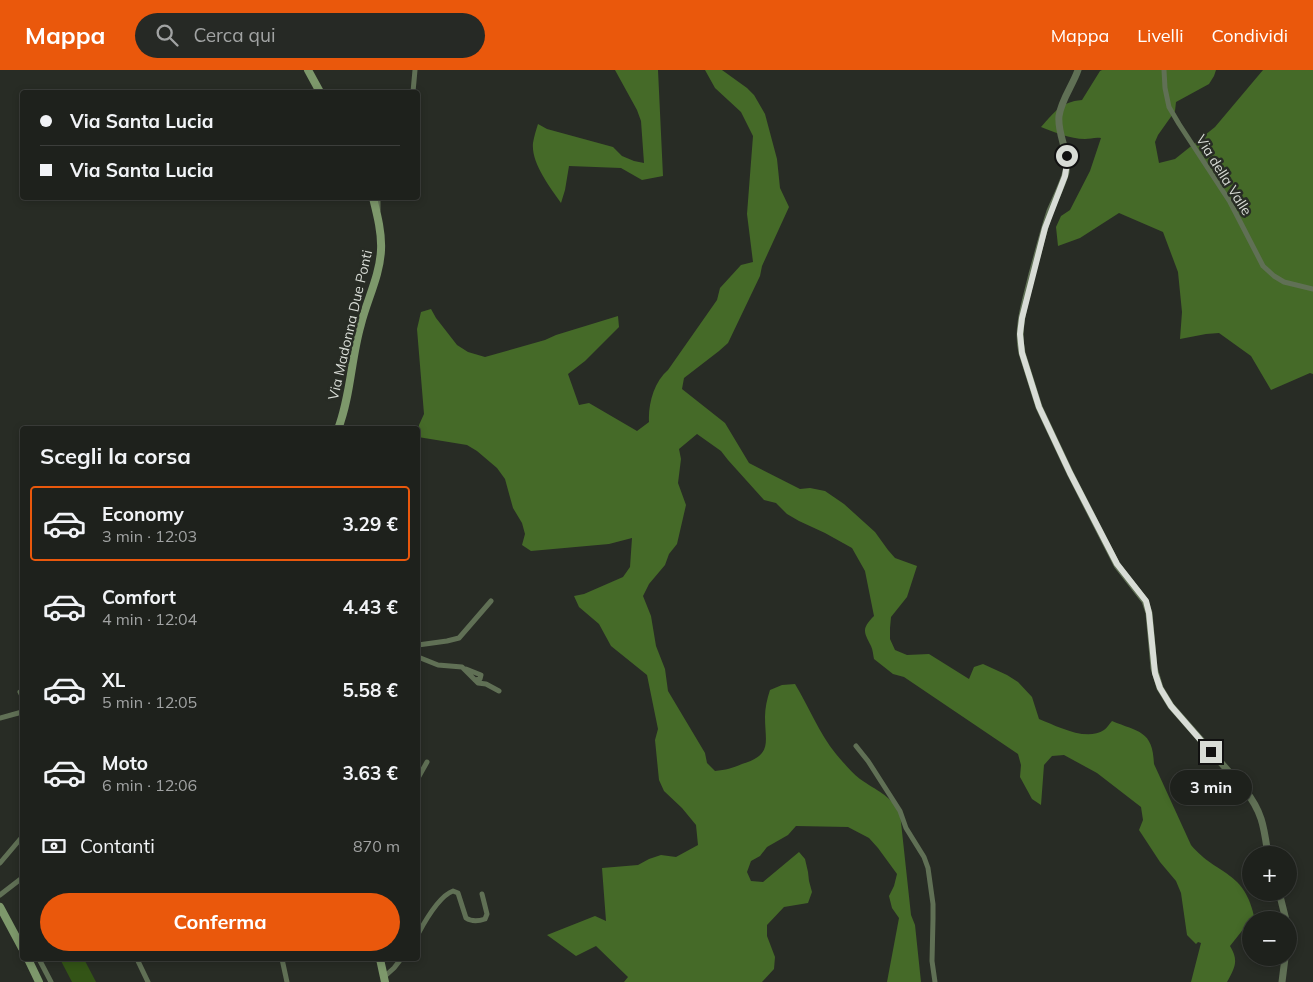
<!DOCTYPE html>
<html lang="it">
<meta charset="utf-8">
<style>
:root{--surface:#1e211c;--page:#262925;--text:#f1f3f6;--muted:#a1a3a3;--line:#3c3e3b;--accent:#ea580c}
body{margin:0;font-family:Mulish,sans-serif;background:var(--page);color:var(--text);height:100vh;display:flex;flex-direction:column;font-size:19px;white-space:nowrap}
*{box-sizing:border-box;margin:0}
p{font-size:16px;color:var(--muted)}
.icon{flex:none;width:28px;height:28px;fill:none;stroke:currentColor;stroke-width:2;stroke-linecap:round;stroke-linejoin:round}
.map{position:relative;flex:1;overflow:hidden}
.panel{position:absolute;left:20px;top:356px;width:400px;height:535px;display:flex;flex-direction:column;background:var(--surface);border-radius:5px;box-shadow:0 2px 8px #0003,0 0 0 1px var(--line)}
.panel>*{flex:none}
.top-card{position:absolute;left:20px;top:20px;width:400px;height:110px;border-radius:5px;box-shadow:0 2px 8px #0003,0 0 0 1px var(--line);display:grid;align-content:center;height:110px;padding:0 20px;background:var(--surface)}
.buttons{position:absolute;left:1242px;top:776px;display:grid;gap:10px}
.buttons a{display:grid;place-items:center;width:55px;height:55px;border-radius:50%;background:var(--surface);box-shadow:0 2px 8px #0003,0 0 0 1px var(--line);font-size:25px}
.end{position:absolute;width:22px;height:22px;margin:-11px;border:6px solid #d8dcd6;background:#111;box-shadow:0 0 0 2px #111}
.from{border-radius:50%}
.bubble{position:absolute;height:35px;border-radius:18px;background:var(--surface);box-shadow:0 2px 8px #0003,0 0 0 1px var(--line);font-size:16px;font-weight:700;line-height:35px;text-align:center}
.top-card b{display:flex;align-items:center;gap:18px;height:48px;font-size:19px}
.top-card b+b{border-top:1px solid var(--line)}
.top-card i{width:12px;height:12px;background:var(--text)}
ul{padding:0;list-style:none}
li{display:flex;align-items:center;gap:15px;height:75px;margin:0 10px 8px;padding:0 10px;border:2px solid transparent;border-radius:5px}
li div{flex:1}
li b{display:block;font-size:19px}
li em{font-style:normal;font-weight:700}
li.selected{border-color:var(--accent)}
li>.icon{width:45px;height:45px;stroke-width:1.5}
h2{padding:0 20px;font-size:22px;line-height:60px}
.pay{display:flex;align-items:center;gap:12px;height:55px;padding:0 20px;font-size:19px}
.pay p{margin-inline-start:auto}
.action{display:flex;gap:10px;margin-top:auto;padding:10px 20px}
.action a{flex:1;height:58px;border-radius:30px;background:var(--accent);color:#fff;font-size:20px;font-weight:700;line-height:58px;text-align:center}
header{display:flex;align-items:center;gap:30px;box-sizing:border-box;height:70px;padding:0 25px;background:var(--accent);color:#fff}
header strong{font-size:24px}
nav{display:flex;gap:28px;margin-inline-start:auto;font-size:18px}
.search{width:350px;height:45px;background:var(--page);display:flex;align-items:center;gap:12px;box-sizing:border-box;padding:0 18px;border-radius:28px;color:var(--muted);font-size:19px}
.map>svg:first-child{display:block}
</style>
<header>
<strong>Mappa</strong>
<div class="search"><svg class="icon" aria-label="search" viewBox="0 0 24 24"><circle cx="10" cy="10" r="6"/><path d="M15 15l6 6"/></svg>Cerca qui</div>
<nav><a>Mappa</a><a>Livelli</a><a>Condividi</a></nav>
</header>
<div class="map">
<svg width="1313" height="912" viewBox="0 0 1313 912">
<rect width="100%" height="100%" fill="#282c25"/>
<path fill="#335416" d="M 60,889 L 84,889 L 96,912 L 72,912 Z"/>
<path fill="#456a28" d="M 615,0 L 658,0 L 663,106 L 642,110 L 621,98 L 569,96 L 565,120 L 561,133 C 550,117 531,93 533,73 C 534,67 536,60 538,54 L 547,59 L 613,77 L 622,86 L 634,91 L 644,93 L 641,51 L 637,40 Z
M 705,0 L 722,0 L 747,18 L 754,25 L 765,44 L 777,89 L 780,118 L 789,137 L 762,196 L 760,206 L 728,273 L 719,281 L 684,308 L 682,319 L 725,353 L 749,393 L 800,419 L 810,418 L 825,421 L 844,434 L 875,462 L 888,480 L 895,488 L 917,496 L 907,527 L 891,547 L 890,558 L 890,569 L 895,580 L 907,585 L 929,584 L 969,609 L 974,597 L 983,594 L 1007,605 L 1018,612 L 1032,627 L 1039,649 C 1057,656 1086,672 1104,660 C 1107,658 1109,654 1112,651 C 1138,662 1153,660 1154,694 L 1191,775 C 1218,807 1245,799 1255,850 L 1251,850 L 1251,860 L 1245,857 L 1230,876 C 1239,891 1235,897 1227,912 L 1191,912 L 1201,873 L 1198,872 L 1196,874 L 1187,865 L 1181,823 L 1176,811 L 1160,792 L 1139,760 L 1143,750 L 1141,737 L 1097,703 L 1064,685 L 1052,686 L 1044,695 L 1041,735 L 1032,729 L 1020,707 L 1021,695 L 1018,684 L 904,607 L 893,604 L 874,589 C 873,585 873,580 871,576 C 864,562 861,559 874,546 L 865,501 L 852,478 L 825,463 L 799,451 L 787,444 L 776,433 L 764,430 L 728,390 L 721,381 L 697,364 L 679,379 L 681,389 L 678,413 L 686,435 L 677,474 L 669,484 L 665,495 L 649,514 L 643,526 L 651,546 L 656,576 L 665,599 L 668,621 L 705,683 L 707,693 L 715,701 C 726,700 732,698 742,694 C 773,684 765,673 765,647 C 765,638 767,629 770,620 L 782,615 L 795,614 C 809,637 819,663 836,684 C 843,692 851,702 860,709 C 878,722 888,723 900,743 L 911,845 L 915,855 L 921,912 L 887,912 L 899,848 L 892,838 L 889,826 L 894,816 L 897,804 L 878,778 L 869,768 L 848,757 L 796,756 L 788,765 L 767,777 L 760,786 L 751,791 L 747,802 L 751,811 L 763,812 L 799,782 L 805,789 L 808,802 L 809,811 L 812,822 L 808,833 L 784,837 L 767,855 L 767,866 L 775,887 L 774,899 L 762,912 L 624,912 L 628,907 L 596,876 L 576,886 L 547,865 L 595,846 L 606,851 L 602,798 L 638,795 L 649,789 L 661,785 L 676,787 L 698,775 L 696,755 L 682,738 L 664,721 L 659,710 L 655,670 L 658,659 L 647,605 L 611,576 L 599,554 L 579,537 L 574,526 L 584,524 L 623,507 L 630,497 L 632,468 L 609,474 L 531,481 L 522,475 L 525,464 L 522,453 L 513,438 L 505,409 L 497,398 L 477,381 L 467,375 L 418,367 L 419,355 L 424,344 L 417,259 L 421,242 L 431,239 L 436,248 L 457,275 L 468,282 L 485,287 L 545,270 L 556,265 L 618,246 L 619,257 L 585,291 L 568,304 L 579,335 L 589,333 L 637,361 L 649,352 C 648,334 654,312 668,300 L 717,230 L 720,218 L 741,195 L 753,192 L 747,144 L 753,66 L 741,42 L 715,18 Z
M 1102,0 L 1216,0 L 1214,6 L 1209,14 L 1176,32 L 1175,41 L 1158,65 L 1155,72 L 1159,93 L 1175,89 L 1215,57 L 1263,0 L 1313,0 L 1313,304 L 1310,303 L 1271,320 L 1251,286 L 1219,263 L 1206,264 L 1180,269 L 1182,242 L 1178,202 L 1163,162 L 1119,143 L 1080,168 L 1058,176 L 1056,157 L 1061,146 L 1070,140 L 1090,101 L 1101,68 C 1095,67 1090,69 1085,69 C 1070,69 1054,62 1041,57 C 1055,42 1060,32 1082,30 L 1100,1 Z"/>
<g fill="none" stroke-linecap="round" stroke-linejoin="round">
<path stroke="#607055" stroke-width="5" d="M 1164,0 L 1165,18 L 1169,37 L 1179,54 L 1230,132 L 1263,196 L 1274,206 L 1284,212 L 1313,219
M 413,22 L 415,0
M 378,140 L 378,128
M 418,575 L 447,571 L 459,568 L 491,531
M 418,587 L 438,595 L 462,597 L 478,613 L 486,614 L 499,621
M 466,599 L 481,605 L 480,609 L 475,610
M 20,622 L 22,626
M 0,648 L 22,642
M 856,676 L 868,691 L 900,741 L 906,758 L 924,787 L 928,798 L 933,834 L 933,849 L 932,891 L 935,912
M 418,708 L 427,692
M 0,793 L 22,767
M 0,825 L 22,808
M 418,864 C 425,851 439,826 453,821 L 458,823 L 466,848 C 472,852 479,851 485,849 L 487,844 L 482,824
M 39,889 L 51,912
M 137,889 L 148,912
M 282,889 L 287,912
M 384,907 L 394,898 L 401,889"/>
<path stroke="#607055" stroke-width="7" d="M 1078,0 C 1073,15 1061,30 1059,46 C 1057,65 1070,82 1066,102 C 1062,116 1055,129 1050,141 C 1043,162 1038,183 1032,204 C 1026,230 1016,257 1022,283 L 1039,337 L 1070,403 L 1117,495 L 1145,531 L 1149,543 L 1154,598 L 1160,618 L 1171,636 L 1245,720 C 1263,743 1264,758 1268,785
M 1279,822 L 1286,850
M 1282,912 L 1285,888"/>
<path stroke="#7d986b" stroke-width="8" d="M 308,0 L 320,22
M 338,359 C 351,325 351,288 361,254 C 367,230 380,205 381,180 C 382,163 377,144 373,128
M 0,837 L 22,878
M 28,889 L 39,912
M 380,889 L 385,912"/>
</g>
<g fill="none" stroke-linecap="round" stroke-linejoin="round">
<path stroke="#d8dcd6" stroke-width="6" d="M 1067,86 L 1067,93 L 1065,106 L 1045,158 L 1022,248 L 1020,264 L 1022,283 L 1039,337 L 1070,403 L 1117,494 L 1146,531 L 1149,543 L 1155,603 L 1160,618 L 1171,636 L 1211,682"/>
</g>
<g text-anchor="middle" stroke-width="5" stroke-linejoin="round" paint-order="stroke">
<g font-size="14" fill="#d8dcd6" stroke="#282c25">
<text transform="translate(1224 105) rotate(58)" y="5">Via della Valle</text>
<text transform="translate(350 255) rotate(-77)" y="5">Via Madonna Due Ponti</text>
</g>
</g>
</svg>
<div class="buttons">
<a>+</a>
<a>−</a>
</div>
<i class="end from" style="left:1067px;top:86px"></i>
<i class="end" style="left:1211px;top:682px"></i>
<div class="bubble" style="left:1170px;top:700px;width:82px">3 min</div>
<div class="top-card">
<b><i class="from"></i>Via Santa Lucia</b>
<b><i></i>Via Santa Lucia</b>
</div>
<section class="panel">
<h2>Scegli la corsa</h2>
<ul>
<li class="selected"><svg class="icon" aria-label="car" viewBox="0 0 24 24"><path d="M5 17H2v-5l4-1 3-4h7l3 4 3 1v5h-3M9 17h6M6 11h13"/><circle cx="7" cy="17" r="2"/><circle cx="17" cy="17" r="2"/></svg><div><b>Economy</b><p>3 min · 12:03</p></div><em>3.29 €</em></li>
<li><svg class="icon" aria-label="car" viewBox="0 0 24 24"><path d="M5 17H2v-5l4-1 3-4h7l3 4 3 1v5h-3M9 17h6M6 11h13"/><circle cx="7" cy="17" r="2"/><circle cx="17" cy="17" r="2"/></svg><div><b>Comfort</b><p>4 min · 12:04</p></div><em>4.43 €</em></li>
<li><svg class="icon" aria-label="car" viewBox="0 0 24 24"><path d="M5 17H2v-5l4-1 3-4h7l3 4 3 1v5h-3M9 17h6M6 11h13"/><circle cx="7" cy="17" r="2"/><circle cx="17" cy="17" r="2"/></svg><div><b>XL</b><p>5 min · 12:05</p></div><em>5.58 €</em></li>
<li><svg class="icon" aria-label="car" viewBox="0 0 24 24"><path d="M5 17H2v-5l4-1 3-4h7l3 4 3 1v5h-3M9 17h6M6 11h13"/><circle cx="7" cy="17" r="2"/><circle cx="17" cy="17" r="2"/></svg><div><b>Moto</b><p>6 min · 12:06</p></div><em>3.63 €</em></li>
</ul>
<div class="pay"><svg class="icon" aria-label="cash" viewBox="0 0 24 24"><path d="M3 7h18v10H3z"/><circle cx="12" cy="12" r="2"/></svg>Contanti<p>870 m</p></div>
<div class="action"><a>Conferma</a></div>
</section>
</div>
